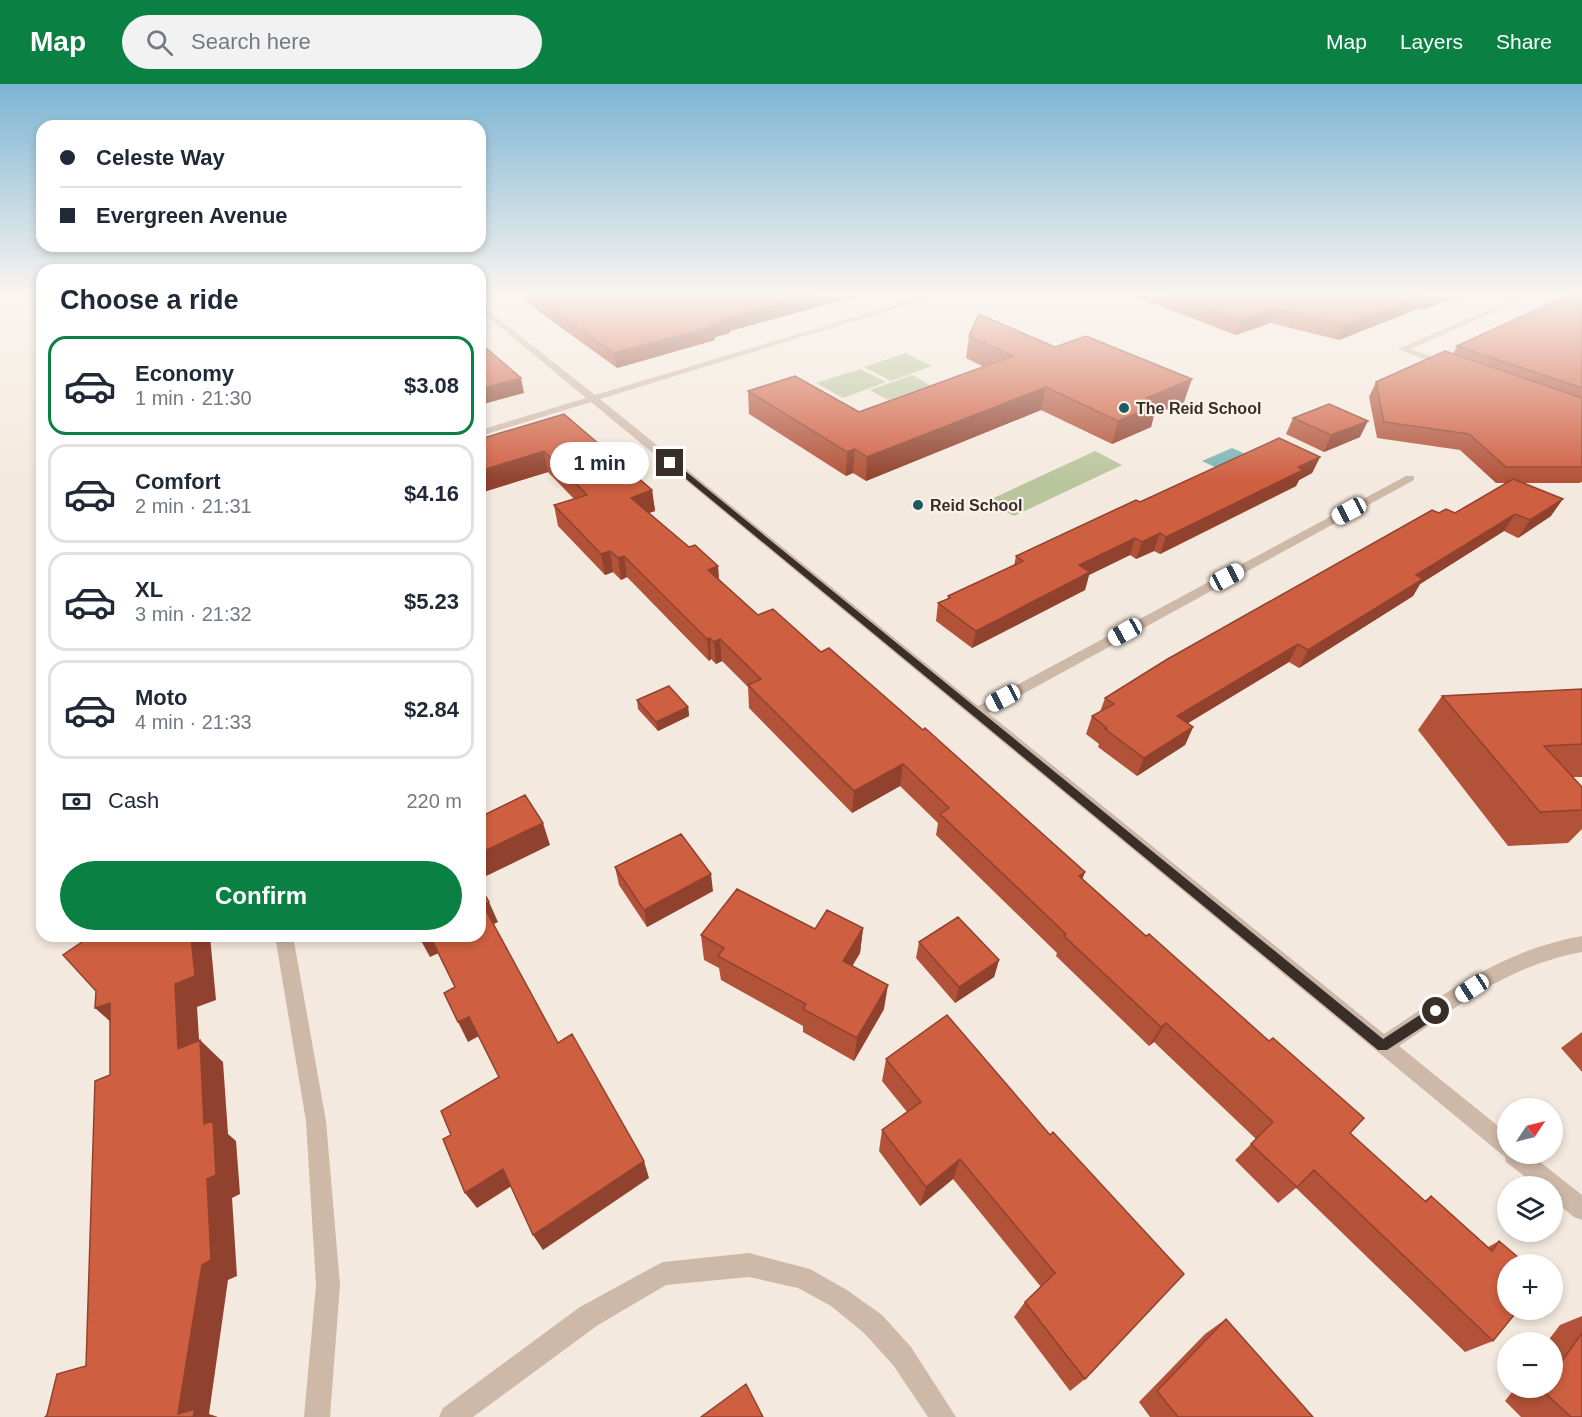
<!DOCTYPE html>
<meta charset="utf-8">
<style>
:root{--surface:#fff;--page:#f2f2f3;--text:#1f2937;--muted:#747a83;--line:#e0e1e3;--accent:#0b8043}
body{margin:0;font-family:Arial,sans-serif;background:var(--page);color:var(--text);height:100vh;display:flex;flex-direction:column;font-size:22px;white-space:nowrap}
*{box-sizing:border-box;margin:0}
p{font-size:20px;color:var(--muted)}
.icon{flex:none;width:33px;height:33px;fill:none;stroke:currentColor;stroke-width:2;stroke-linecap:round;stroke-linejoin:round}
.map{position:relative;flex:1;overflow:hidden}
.side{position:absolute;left:36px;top:180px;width:450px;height:678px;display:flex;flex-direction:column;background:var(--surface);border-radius:18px;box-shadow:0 3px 9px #0003}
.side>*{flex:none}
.hud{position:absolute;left:36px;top:36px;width:450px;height:132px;border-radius:18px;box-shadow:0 3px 9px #0003;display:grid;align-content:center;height:132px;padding:0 24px;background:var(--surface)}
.needle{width:39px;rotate:55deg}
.buttons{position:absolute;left:1497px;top:1014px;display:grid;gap:12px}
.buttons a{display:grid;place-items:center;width:66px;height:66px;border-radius:50%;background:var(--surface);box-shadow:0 3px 9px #0003;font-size:30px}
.end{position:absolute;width:27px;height:27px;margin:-14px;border:8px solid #3a2e29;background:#fff;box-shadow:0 0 0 3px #fff}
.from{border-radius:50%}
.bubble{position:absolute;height:42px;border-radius:21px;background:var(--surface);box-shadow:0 3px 9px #0003;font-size:20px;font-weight:600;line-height:42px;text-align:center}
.car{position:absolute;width:18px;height:36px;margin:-18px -9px;border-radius:8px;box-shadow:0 0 4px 2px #0007;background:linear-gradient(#fff 24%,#345 0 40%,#fff 0 76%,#345 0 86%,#fff 0)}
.hud b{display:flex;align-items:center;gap:21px;height:57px;font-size:22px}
.hud b+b{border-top:2px solid var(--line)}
.hud i{width:15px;height:15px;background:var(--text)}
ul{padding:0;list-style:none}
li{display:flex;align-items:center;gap:18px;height:99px;margin:0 12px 9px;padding:0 12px;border:3px solid var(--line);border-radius:18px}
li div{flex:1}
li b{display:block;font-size:22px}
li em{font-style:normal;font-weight:600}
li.active{border-color:var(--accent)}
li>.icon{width:54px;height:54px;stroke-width:1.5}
h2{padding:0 24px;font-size:27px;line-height:72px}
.pay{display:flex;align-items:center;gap:15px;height:66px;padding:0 24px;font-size:22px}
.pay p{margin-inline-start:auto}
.primary-button{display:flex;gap:12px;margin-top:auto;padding:12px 24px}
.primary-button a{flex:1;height:69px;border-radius:36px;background:var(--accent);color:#fff;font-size:24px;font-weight:600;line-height:69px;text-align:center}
header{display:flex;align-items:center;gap:36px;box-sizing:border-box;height:84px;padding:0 30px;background:var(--accent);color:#fff}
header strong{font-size:28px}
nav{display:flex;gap:33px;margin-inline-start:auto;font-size:21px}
.search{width:420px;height:54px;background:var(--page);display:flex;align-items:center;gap:15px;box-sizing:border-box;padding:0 21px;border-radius:33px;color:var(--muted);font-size:22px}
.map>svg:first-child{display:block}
</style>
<header>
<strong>Map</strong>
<div class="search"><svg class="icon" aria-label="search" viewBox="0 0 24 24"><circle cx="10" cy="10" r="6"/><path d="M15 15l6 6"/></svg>Search here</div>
<nav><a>Map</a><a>Layers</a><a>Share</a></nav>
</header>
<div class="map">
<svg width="1582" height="1333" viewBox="0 0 1582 1333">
<rect width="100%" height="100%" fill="#f4e9de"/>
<path fill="#b9c59c" d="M 905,269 L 932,282 L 891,297 L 864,283 Z
M 860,285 L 886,298 L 843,314 L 816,299 Z
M 912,291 L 930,301 L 888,316 L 870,306 Z
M 1095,367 L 1122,381 L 1014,432 L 987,417 Z"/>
<path fill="#7ab4b4" d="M 1232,364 L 1248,371 L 1219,385 L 1202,377 Z"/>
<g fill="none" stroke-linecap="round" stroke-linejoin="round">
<path fill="#ceb8a8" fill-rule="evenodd" d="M 928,211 L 939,211 L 600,315 L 978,622 L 1406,392 L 1414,392 L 1414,396 L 988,629 L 1384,950 C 1449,907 1503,866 1582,852 L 1582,868 C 1507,882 1460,921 1399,962 L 1508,1050 L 1508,1070 L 1530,1070 L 1582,1111 L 1582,1136 L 1574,1133 L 1552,1115 L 1552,1102 L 1537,1102 L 1506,1078 L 1505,1073 L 591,318 L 480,352 L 480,346 L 586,314 L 480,226 L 480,220 L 595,311 Z
M 1523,211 L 1533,211 L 1410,265 L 1450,279 L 1450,283 L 1444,283 L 1398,265 Z
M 275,852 L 293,852 L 326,1037 L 340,1201 L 330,1333 L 304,1333 L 316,1201 L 306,1037 Z
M 749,1169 L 810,1185 L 847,1206 L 882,1231 L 911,1263 L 956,1333 L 928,1333 L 893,1281 L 864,1249 L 831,1222 L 798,1204 L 749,1193 L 666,1201 L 598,1241 L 473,1333 L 439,1333 L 443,1324 L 580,1223 L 655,1182 L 663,1178 Z"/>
<path fill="#7d6459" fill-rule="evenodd" d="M 1556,211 L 1567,211 L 1582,215 L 1582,219 Z"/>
</g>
<path fill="#b25238" d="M 516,211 L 860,211 L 730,247 L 730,249 L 715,253 L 715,256 L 617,284 Z
M 1131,211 L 1466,211 L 1424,225 L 1420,224 L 1339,256 L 1270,239 L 1236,251 Z
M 1582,211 L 1582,398 L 1579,399 L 1522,399 L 1551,432 L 1518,454 L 1504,447 L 1420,500 L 1413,512 L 1299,584 L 1289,578 L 1188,639 L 1193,643 L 1185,661 L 1137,692 L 1098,663 L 1099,660 L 1086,650 L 1092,632 L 1100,628 L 1105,614 L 1439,429 L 1455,429 L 1506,399 L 1496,399 L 1460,366 L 1377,354 L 1369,313 L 1376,298 L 1453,270 L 1457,262 Z
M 969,252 L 1184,318 L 1154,331 L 1151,343 L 1112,360 L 1041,326 L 866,397 L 853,389 L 846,392 L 749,330 L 748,307 L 859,328 L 984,283 L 966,274 Z
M 564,330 L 652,406 L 655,427 L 649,429 L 689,463 L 718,482 L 719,495 L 758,531 L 821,568 L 1085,788 L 1082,795 L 1350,1049 L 1424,1117 L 1431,1112 L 1488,1163 L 1499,1157 L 1493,1257 L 1465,1268 L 1296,1104 L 1278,1119 L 1235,1076 L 1256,1055 L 1154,958 L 1149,962 L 1056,872 L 1057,869 L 936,751 L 938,739 L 900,702 L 852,729 L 749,624 L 748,603 L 722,577 L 716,580 L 711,575 L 709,577 L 627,493 L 621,496 L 613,488 L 605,491 L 558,442 L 554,421 L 574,415 L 548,388 L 480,409 Z
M 1293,334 L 1360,353 L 1324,368 L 1286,350 Z
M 1320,373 L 1312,389 L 1299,396 L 1296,402 L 1160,470 L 1154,467 L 1136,475 L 1130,471 L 1089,491 L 1085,506 L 972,564 L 936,537 L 938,519 L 948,515 L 948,512 L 1014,482 L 1016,472 L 1140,418 Z
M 1582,605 L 1582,693 L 1573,693 L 1582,703 L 1582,745 L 1568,759 L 1508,762 L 1418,646 L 1442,612 Z
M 637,616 L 688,623 L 689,632 L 658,647 L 638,625 Z
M 615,783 L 713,807 L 647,843 L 619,801 Z
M 863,844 L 860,869 L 852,882 L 884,925 L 854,977 L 803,948 L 803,942 L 721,896 L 719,884 L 704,876 L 701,851 L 815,845 Z
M 919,858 L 999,876 L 994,893 L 955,919 L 916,874 Z
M 1582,948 L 1582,988 L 1561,964 Z
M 886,975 L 1050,1051 L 1085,1295 L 1070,1307 L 1014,1233 L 1025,1218 L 1041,1203 L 953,1095 L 920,1122 L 879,1067 L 882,1046 L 907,1028 L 882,997 Z
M 1582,1232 L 1582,1333 L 1521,1333 L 1505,1317 L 1515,1304 L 1552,1304 L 1552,1258 L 1547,1258 L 1560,1241 Z
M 1226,1235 L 1313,1333 L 1150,1333 L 1139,1318 L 1205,1250 Z"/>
<path fill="#91422e" d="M 811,211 L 860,211 L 730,247 L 730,249 L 715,253 L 715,256 L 617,284 L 614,269 L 711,240 L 727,234 Z
M 1426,211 L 1420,224 L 1339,256 L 1345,241 Z
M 1434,211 L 1466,211 L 1424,225 L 1431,212 Z
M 1275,225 L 1270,239 L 1236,251 L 1241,237 Z
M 521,294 L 524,309 L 480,321 L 480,305 Z
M 1192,295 L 1184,318 L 1154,331 L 1151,343 L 1112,360 L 1118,337 L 1146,314 Z
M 1046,303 L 1041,326 L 866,397 L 867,373 Z
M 1368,337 L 1360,353 L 1324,368 L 1331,351 Z
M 855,365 L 853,389 L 846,392 L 847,368 Z
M 544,367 L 548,388 L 480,409 L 480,387 Z
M 1320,373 L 1312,389 L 1299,396 L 1296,402 L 1160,470 L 1166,453 Z
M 652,406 L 655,427 L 634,434 L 631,414 Z
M 1563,415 L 1551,432 L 1518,454 L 1530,436 Z
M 1515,430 L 1504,447 L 1420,500 L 1413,512 L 1299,584 L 1308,566 L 1416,491 Z
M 1160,449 L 1154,467 L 1136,475 L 1142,458 Z
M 1135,454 L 1130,471 L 1089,491 L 1085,506 L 972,564 L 976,547 L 1079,481 Z
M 610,467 L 613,488 L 605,491 L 601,470 Z
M 624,472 L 627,493 L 621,496 L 618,474 Z
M 718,482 L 719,503 L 708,486 Z
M 710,554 L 711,575 L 709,577 L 707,555 Z
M 720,555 L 722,577 L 716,580 L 714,558 Z
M 1298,560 L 1289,578 L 1170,650 L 1177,632 Z
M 688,623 L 689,632 L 658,647 L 656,638 Z
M 1193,643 L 1185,661 L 1137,692 L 1144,674 Z
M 903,680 L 900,702 L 852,729 L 854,707 Z
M 543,739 L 550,761 L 480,795 L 480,769 Z
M 1085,788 L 1077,809 L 1079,792 Z
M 711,790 L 713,807 L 647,843 L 644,826 Z
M 489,818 L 498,838 L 492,841 L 483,821 Z
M 863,844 L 860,869 L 841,901 L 843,877 Z
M 191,852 L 210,852 L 216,916 L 197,923 L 201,987 L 178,965 L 175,900 Z
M 421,852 L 430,852 L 439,869 L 430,873 L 419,853 Z
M 999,876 L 994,893 L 955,919 L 959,903 Z
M 888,901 L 884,925 L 854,977 L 857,954 Z
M 110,919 L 121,947 L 95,924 Z
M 469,933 L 479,952 L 468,958 L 458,938 Z
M 1166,939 L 1154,958 L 1149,962 L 1161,943 Z
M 200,956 L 223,978 L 228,1050 L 236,1057 L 240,1110 L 232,1114 L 237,1192 L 228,1196 L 209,1330 L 218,1333 L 188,1333 L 178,1330 L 204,1040 Z
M 960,1075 L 953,1095 L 920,1122 L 926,1103 Z
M 644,1077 L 649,1094 L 543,1166 L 533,1151 Z
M 503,1085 L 513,1101 L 477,1124 L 465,1109 Z"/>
<path fill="#cf5f41" stroke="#91422e" stroke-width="1.5" d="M 532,211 L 811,211 L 727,234 L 729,235 L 711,240 L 714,242 L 614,269 Z
M 1170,211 L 1426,211 L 1345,241 L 1275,225 L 1241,237 Z
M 1568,211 L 1582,211 L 1582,304 L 1457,262 Z
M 979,230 L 1055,263 L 1086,252 L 1192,295 L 1146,314 L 1158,320 L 1118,337 L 1046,303 L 867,373 L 855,365 L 847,368 L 748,307 L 795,292 L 859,328 L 1013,272 L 969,252 Z
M 480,259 L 521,294 L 480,305 Z
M 1445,267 L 1582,314 L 1582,383 L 1506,383 L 1469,350 L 1384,338 L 1376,298 Z
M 1329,320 L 1368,337 L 1331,351 L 1293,334 Z
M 564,330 L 613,372 L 652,406 L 631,414 L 689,463 L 695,461 L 718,482 L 708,486 L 758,531 L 773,525 L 821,568 L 829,564 L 923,646 L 925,644 L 1085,788 L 1079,792 L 1146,852 L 1149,850 L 1269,957 L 1273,954 L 1364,1034 L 1350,1049 L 1426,1118 L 1431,1112 L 1492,1167 L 1499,1157 L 1526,1180 L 1508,1180 L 1508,1226 L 1518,1226 L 1493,1257 L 1314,1086 L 1297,1103 L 1251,1060 L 1273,1038 L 1166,939 L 1161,943 L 1064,852 L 1066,850 L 940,730 L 949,724 L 903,680 L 854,707 L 748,601 L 761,595 L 720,555 L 714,558 L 710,554 L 707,555 L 624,472 L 618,474 L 610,467 L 601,470 L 554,421 L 587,411 L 544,367 L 480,387 L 480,355 Z
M 1279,354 L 1320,373 L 1298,383 L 1303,386 L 1166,453 L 1160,449 L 1142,458 L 1135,454 L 1079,481 L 1090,488 L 976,547 L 938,519 L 950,514 L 948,512 L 1023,477 L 1016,472 L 1136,416 L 1140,418 Z
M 39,393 L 42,393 L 42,402 Z
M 1513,395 L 1563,415 L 1530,436 L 1515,430 L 1416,491 L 1423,495 L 1308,566 L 1298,560 L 1177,632 L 1193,643 L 1144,674 L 1105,645 L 1107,644 L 1092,632 L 1114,620 L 1105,614 L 1166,576 L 1432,426 L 1439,429 L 1446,425 L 1455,429 Z
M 669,602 L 688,623 L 656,638 L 637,616 Z
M 1582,605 L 1582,660 L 1544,662 L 1582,703 L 1582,726 L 1540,728 L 1442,612 Z
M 525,711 L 543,739 L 480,769 L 480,733 Z
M 681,750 L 711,790 L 644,826 L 615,783 Z
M 480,802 L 489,818 L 483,821 L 558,959 L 572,950 L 644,1077 L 533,1151 L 503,1085 L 465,1109 L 443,1055 L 451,1051 L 441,1027 L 499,993 L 469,933 L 458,938 L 444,909 L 455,903 L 430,852 L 480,852 Z
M 737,805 L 815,845 L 827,826 L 863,844 L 843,877 L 888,901 L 857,954 L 803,925 L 806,920 L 718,872 L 724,864 L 701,851 Z
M 958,833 L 999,876 L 959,903 L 919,858 Z
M 91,852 L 191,852 L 195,892 L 175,900 L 178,965 L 200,956 L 204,1040 L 213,1037 L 216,1091 L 207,1095 L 211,1176 L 202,1181 L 178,1330 L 195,1325 L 193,1333 L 45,1333 L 47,1331 L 57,1290 L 86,1282 L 95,997 L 110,991 L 110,919 L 95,924 L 96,907 L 63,871 Z
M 947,931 L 1050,1051 L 1053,1048 L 1184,1190 L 1085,1295 L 1025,1218 L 1055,1189 L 960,1075 L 926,1103 L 882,1046 L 921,1018 L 886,975 Z
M 1226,1235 L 1313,1333 L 1178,1333 L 1157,1307 Z
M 1582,1249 L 1582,1333 L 1571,1333 L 1542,1306 L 1544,1304 L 1552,1304 L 1552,1291 Z
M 746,1300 L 763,1333 L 701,1333 Z"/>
<linearGradient id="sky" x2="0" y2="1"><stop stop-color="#7cb4d3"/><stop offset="0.53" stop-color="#faf5f0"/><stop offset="1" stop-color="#faf5f0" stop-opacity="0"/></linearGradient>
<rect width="1582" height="397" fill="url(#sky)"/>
<path fill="#3a2e29" d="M 668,377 L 673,377 L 1383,955 L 1432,923 L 1441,923 L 1442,927 L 1441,931 L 1387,966 L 1378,966 L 668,380 Z"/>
<g fill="#1a5d60" stroke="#fbf3eb" stroke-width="2">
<circle cx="1124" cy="324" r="6"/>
<circle cx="918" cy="421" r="6"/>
</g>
<g text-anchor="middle" stroke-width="4.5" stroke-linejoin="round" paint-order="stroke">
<g font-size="16" font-weight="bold" fill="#3a2e29" stroke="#fbf3eb" text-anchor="start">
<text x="1136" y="330">The Reid School</text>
<text x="930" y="427">Reid School</text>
</g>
</g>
</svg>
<div class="buttons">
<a><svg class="needle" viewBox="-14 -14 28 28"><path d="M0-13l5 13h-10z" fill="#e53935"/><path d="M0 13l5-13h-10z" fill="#747a83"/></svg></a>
<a><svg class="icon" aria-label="layers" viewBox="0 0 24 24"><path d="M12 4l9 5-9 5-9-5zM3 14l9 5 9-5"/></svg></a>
<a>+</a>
<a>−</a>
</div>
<i class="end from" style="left:1436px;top:927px"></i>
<i class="end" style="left:670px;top:379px"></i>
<div class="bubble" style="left:550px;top:358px;width:99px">1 min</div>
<i class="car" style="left:1349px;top:427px;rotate:242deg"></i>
<i class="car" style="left:1227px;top:493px;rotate:62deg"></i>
<i class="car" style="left:1125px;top:548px;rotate:241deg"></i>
<i class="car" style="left:1003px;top:614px;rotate:242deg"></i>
<i class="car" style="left:1472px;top:904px;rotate:237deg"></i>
<div class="hud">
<b><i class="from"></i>Celeste Way</b>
<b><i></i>Evergreen Avenue</b>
</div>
<section class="side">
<h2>Choose a ride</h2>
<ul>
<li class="active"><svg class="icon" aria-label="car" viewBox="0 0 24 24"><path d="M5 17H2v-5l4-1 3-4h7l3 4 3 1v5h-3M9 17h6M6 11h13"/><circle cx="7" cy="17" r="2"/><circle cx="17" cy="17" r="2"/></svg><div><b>Economy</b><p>1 min · 21:30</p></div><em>$3.08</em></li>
<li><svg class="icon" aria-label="car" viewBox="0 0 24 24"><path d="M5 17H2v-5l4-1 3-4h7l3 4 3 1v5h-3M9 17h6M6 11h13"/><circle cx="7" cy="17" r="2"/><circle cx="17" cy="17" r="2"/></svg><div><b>Comfort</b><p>2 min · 21:31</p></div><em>$4.16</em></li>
<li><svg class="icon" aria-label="car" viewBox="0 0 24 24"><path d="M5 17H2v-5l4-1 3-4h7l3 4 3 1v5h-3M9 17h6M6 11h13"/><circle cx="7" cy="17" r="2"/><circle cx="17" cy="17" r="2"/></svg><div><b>XL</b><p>3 min · 21:32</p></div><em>$5.23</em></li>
<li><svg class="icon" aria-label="car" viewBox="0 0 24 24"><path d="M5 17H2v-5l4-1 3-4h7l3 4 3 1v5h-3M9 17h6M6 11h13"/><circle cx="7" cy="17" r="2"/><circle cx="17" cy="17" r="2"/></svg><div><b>Moto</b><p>4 min · 21:33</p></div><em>$2.84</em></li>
</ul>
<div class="pay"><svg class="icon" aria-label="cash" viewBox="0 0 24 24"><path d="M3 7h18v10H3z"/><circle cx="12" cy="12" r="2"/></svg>Cash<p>220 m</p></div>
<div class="primary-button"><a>Confirm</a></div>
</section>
</div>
